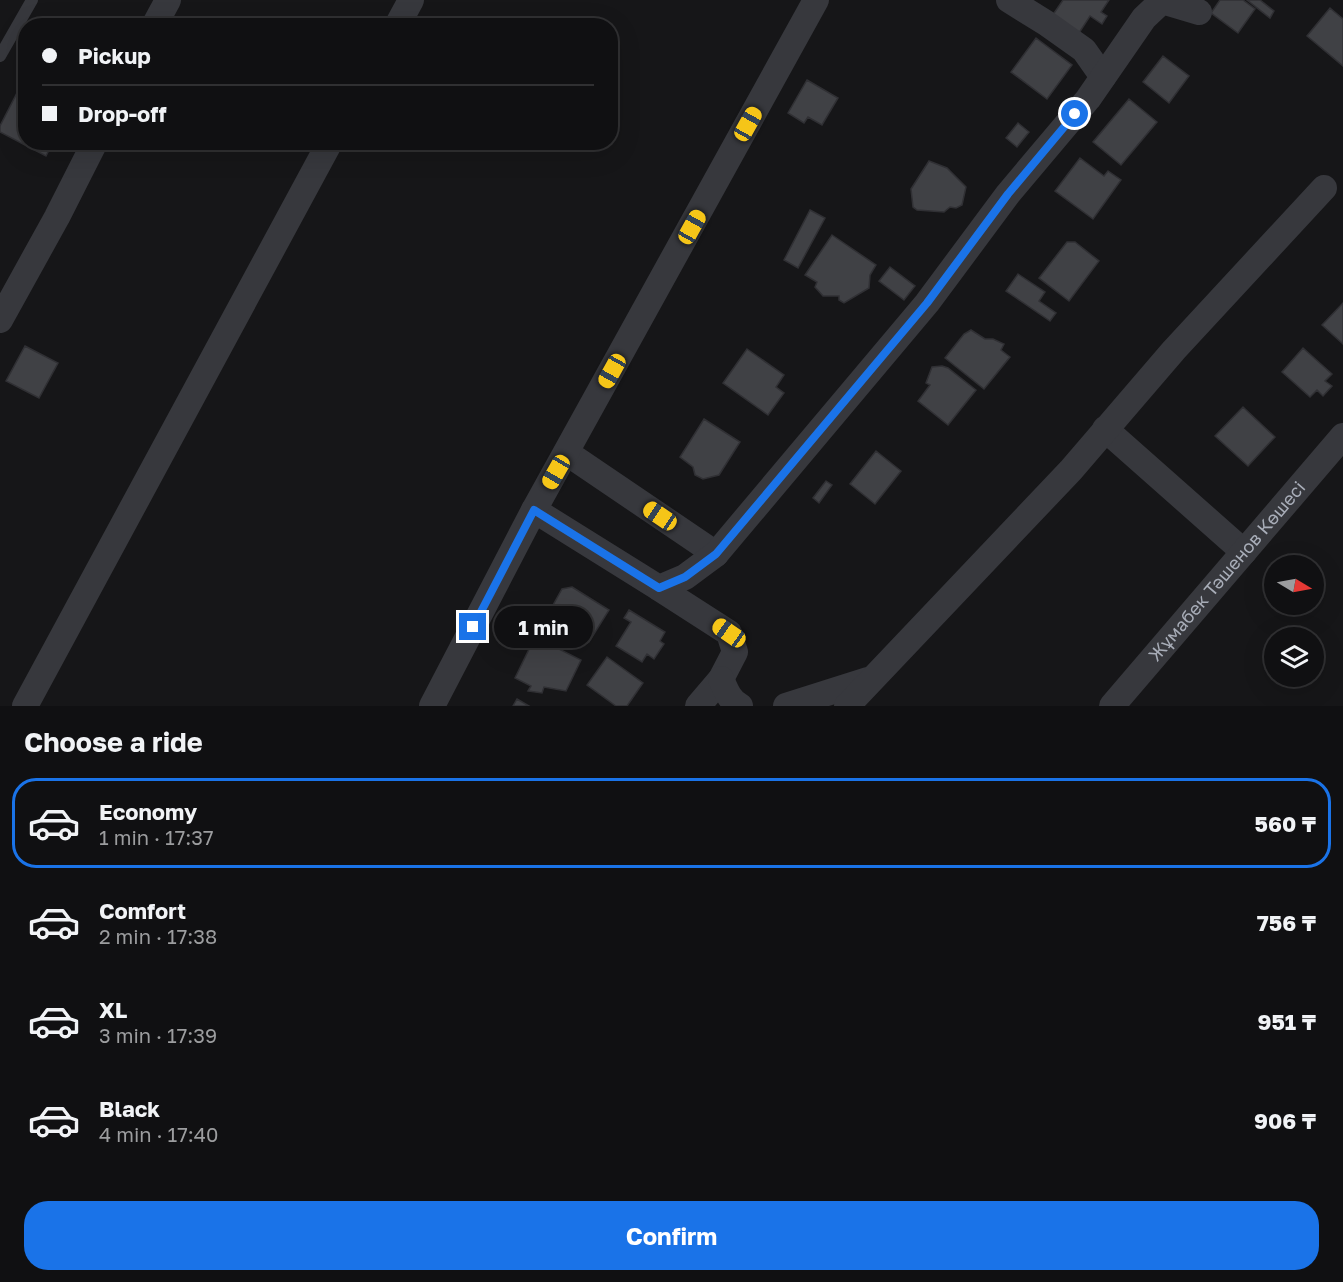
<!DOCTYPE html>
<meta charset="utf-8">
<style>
:root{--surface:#101012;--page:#1e1e20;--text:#f1f3f6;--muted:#9c9d9f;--line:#303032;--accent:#1a73e8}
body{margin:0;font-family:"Golos Text",sans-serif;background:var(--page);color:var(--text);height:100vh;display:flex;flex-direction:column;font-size:22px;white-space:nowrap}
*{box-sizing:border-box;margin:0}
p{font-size:20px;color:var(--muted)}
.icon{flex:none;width:33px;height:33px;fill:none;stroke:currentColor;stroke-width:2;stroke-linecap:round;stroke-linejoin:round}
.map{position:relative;height:706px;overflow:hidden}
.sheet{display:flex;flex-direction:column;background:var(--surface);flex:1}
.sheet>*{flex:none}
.banner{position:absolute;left:18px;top:18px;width:600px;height:132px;border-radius:24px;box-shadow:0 6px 24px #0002,0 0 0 2px var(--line);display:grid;align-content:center;height:132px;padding:0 24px;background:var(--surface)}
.needle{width:39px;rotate:100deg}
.tools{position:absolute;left:1264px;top:555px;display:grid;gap:12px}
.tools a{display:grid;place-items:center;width:60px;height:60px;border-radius:50%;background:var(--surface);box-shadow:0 6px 24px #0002,0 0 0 2px var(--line);font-size:30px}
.end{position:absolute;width:27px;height:27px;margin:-14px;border:8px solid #1a73e8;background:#fff;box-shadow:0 0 0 3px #fff}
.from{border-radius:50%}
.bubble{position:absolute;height:42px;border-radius:21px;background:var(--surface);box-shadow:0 6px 24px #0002,0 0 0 2px var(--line);font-size:20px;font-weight:700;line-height:42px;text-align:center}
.car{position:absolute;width:18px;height:36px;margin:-18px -9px;border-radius:8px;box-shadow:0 0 4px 2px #0007;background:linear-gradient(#f5c518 24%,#345 0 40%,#f5c518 0 76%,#345 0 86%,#f5c518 0)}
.banner b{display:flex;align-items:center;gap:21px;height:57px;font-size:22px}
.banner b+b{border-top:2px solid var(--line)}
.banner i{width:15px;height:15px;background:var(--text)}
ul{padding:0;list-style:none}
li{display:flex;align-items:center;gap:18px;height:90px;margin:0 12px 9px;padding:0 12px;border:3px solid transparent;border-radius:24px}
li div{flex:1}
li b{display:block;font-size:22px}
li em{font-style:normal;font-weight:700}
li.on{border-color:var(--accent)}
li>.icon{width:54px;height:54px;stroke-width:1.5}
h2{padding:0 24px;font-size:27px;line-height:72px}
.action{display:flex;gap:12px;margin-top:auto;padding:12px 24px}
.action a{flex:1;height:69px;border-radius:24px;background:var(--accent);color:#fff;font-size:24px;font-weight:700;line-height:69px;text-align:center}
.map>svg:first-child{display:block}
</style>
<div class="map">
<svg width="1343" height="706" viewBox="0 0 1343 706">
<rect width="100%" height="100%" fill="#161618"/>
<path fill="#404145" stroke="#303034" stroke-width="1.5" d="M 1063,0 L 1109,0 L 1101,12 L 1107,16 L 1102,24 L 1090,16 L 1079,33 L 1052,16 Z
M 1220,0 L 1243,0 L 1255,9 L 1238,33 L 1211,13 Z
M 1247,0 L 1260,0 L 1274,11 L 1270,18 Z
M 1330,8 L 1343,19 L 1343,66 L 1307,36 Z
M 1036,38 L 1072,65 L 1047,99 L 1011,72 Z
M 1163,56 L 1189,76 L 1169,103 L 1143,82 Z
M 807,80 L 838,98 L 822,125 L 808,117 L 804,123 L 788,113 Z
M 19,89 L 26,92 L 26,142 L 53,142 L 46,156 L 0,132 L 0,126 Z
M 1129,99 L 1157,122 L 1121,165 L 1093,142 Z
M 1018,123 L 1029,132 L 1017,147 L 1006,138 Z
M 1080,158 L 1104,176 L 1108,171 L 1121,180 L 1093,219 L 1055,191 Z
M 929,161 L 947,168 L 966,187 L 962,205 L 956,208 L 950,207 L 944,212 L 917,210 L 913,207 L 911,189 Z
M 810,210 L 825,218 L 798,268 L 784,260 Z
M 832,235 L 876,265 L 870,275 L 869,288 L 844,303 L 839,300 L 839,296 L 823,296 L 815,287 L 817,282 L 805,275 Z
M 1067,242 L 1075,242 L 1099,261 L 1069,301 L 1039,278 Z
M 890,267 L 915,286 L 904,300 L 879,281 Z
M 1018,274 L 1045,292 L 1039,301 L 1056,313 L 1050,321 L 1006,291 Z
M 1343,303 L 1343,344 L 1322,325 Z
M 971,330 L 985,339 L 993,339 L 1004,344 L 1001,350 L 1010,357 L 984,389 L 945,358 L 964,334 Z
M 25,346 L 58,363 L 39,398 L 6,381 Z
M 1303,348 L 1332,374 L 1325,381 L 1332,386 L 1323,396 L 1317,390 L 1310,397 L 1282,372 Z
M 747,349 L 784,375 L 776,387 L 784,393 L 768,415 L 723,383 Z
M 942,366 L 948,368 L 976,390 L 948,425 L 918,401 L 930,385 L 926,383 L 932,367 Z
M 1243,407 L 1275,437 L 1248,466 L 1215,436 Z
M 704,419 L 740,442 L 719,475 L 703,479 L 695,475 L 693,467 L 680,457 Z
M 876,451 L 901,471 L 875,504 L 850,484 Z
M 826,481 L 832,485 L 819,503 L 813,498 Z
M 572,587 L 609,610 L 589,642 L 582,645 L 543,623 L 562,589 Z
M 629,610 L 665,632 L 660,641 L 664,644 L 654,659 L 647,654 L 642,662 L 616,646 L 631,622 L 624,618 Z
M 535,637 L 581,660 L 566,691 L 544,687 L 542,693 L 528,691 L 531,686 L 515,678 Z
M 607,657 L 643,683 L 627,706 L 616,706 L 587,685 Z
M 517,699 L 529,706 L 513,706 Z"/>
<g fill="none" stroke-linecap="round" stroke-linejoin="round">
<path stroke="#37383d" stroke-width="12" d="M 0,56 L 32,0"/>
<g stroke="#37383d" stroke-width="26">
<path d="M 1009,0 L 1046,23 L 1084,50 L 1103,77"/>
<path d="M 154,26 L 168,0"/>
<path d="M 397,26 L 411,0"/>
<path d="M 0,320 L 57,217 L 95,142"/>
<path d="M 1105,429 L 1244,552"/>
<path d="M 567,453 L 716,554"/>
<path d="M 534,510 L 659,588 L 685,577 L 716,554 L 927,303 L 1008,194 L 1088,99 L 1144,18 L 1162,1 L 1199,12"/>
<path d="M 659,588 L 729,633 L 735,652 L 721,679 L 698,706"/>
<path d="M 721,679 C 726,690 729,700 740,706"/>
<path d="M 25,706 L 330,142"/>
<path d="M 432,706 L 534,510 L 816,0"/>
<path d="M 786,706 L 868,680"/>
<path d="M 847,706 L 1071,470 L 1174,350 L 1324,188"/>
<path id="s1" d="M 1112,706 L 1343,436"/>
</g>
</g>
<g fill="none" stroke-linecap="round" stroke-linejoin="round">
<path stroke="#1a73e8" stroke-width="8" d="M 473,627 L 534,510 L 659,588 L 685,577 L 716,554 L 927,303 L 1008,194 L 1075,114"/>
</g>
<g text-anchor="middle" stroke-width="6" stroke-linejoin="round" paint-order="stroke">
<g font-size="18" fill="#a8adb8" stroke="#111113">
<text dy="6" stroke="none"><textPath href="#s1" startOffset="177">Жұмабек Тәшенов Көшесі</textPath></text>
</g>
</g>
</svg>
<div class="tools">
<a><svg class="needle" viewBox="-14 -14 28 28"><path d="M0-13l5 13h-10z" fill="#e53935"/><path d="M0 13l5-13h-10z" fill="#9c9d9f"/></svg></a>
<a><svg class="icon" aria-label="layers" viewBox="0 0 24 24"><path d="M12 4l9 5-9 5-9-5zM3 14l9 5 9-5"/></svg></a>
</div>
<i class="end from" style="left:1075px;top:114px"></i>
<i class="end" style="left:473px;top:627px"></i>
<div class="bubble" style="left:494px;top:606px;width:99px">1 min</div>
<i class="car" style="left:748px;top:124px;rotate:29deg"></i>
<i class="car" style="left:692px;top:227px;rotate:29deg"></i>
<i class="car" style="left:612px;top:371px;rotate:209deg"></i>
<i class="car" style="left:556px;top:472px;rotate:210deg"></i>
<i class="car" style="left:660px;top:516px;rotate:304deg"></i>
<i class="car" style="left:729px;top:633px;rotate:305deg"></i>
<div class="banner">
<b><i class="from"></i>Pickup</b>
<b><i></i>Drop-off</b>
</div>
</div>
<section class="sheet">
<h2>Choose a ride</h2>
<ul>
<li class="on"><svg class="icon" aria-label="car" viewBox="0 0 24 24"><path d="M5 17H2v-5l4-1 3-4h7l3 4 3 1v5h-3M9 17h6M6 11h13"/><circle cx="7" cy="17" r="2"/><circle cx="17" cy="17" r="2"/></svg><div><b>Economy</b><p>1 min · 17:37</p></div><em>560 ₸</em></li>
<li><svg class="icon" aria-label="car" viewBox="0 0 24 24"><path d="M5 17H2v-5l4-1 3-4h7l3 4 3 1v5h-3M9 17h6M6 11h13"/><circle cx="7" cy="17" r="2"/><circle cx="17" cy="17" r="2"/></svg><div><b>Comfort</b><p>2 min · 17:38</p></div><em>756 ₸</em></li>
<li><svg class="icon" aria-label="car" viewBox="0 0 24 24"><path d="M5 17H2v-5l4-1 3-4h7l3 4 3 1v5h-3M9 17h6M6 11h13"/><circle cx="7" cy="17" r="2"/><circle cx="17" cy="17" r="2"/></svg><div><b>XL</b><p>3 min · 17:39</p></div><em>951 ₸</em></li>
<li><svg class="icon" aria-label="car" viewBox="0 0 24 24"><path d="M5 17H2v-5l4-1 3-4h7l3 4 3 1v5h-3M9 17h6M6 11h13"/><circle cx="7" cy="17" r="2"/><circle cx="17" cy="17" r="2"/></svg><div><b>Black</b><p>4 min · 17:40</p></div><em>906 ₸</em></li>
</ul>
<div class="action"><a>Confirm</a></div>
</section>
